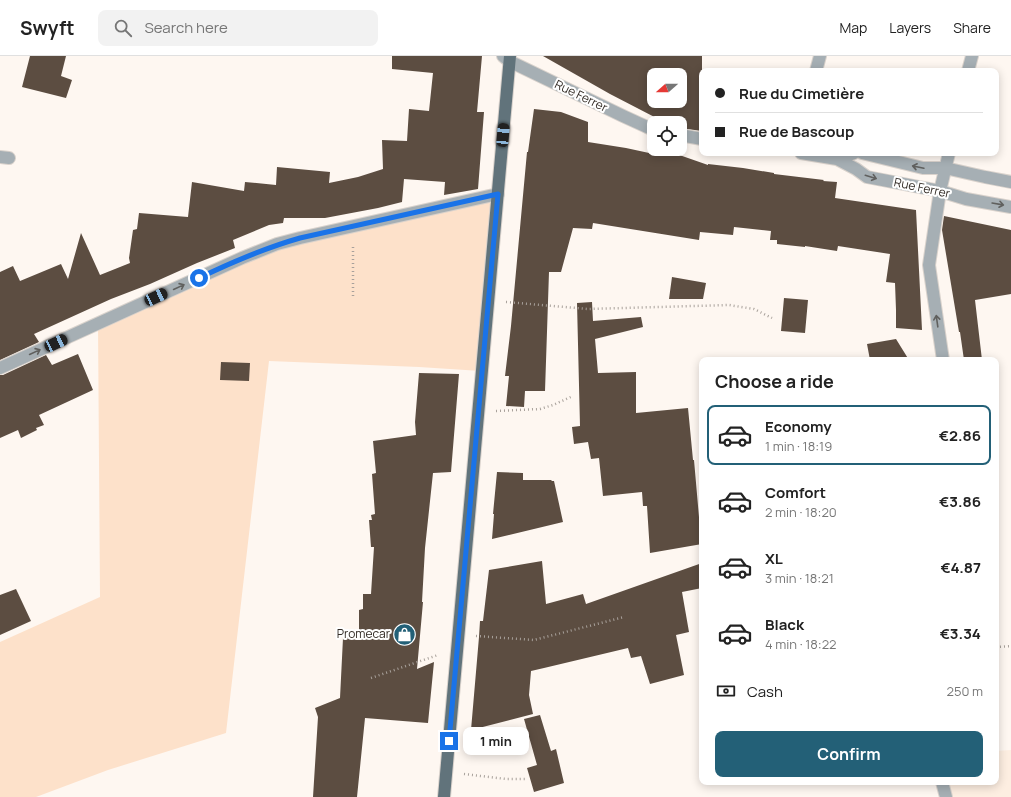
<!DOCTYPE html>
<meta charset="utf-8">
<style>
:root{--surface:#fff;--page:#f2f2f2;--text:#222;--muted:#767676;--line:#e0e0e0;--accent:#236077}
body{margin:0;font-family:Manrope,sans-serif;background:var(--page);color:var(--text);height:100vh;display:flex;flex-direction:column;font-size:15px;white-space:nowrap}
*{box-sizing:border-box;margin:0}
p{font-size:13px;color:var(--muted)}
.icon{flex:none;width:22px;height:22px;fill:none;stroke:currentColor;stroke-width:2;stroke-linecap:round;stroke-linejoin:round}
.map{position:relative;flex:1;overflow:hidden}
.drawer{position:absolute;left:699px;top:301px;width:300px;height:428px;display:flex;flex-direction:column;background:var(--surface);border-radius:8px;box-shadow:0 2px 10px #0003}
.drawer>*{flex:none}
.top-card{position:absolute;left:699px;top:12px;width:300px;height:88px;border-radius:8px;box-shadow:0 2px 10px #0003;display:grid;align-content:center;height:88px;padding:0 16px;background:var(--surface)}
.needle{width:26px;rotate:249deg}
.fabs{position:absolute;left:647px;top:12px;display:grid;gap:8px}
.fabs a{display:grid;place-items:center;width:40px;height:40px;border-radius:8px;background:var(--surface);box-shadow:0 2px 10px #0003;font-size:20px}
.end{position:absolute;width:18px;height:18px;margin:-9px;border:5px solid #1a73e8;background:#fff;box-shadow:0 0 0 2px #fff}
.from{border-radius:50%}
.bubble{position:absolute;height:28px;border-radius:8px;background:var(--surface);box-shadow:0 2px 10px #0003;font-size:13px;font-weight:700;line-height:28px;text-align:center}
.car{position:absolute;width:12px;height:24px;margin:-12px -6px;border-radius:5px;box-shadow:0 0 3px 1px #0007;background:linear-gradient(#222 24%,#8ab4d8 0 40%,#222 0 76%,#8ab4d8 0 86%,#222 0)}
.top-card b{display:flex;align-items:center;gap:14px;height:38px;font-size:15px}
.top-card b+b{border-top:1px solid var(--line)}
.top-card i{width:10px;height:10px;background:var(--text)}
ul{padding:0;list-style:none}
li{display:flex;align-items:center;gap:12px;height:60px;margin:0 8px 6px;padding:0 8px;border:2px solid transparent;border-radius:8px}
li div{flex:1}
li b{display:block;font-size:15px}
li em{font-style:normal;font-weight:700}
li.on{border-color:var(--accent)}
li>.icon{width:36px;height:36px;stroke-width:1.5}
h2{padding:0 16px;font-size:18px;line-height:48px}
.pay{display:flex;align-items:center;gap:10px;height:44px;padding:0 16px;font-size:15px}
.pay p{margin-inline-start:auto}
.primary-button{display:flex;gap:8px;margin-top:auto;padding:8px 16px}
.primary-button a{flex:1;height:46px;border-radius:8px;background:var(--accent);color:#fff;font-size:16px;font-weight:700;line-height:46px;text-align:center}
header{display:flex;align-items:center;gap:24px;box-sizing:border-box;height:56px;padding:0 20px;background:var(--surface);border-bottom:1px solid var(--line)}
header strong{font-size:19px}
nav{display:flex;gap:22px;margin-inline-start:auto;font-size:14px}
.search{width:280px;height:36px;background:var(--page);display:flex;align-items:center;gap:10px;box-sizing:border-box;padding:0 14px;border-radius:8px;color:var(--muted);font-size:15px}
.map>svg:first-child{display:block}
</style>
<header>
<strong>Swyft</strong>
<div class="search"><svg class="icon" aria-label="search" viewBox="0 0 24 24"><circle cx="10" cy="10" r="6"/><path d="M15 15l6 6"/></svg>Search here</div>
<nav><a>Map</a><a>Layers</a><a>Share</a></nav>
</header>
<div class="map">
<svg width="1011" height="741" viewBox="0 0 1011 741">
<rect width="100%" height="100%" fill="#fef7f1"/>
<path fill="#fdeee1" d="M 1011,694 L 1011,741 L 946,741 L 942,726 L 996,726 L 996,695 Z"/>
<path fill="#fde1ca" d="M 498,138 L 481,315 L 419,311 L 269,305 L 226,677 L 108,714 L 36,741 L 0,741 L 0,586 L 100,541 L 98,267 L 242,202 Z"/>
<path fill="#5c4d41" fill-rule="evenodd" d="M 30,0 L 66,0 L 61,20 L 72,24 L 66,42 L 22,31 Z
M 392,0 L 482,0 L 477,56 L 484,56 L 478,133 L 444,139 L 445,126 L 404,123 L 402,146 L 378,152 L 325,162 L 284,162 L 283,167 L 269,169 L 233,184 L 235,192 L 197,207 L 150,228 L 111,243 L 34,278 L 39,286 L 0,304 L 0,216 L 13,210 L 20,225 L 61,208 L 68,223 L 81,177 L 100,219 L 130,207 L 129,202 L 133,174 L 137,173 L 139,157 L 188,161 L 192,126 L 244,135 L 245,126 L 276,129 L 277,111 L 330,116 L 329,127 L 358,121 L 383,113 L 382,84 L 407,85 L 409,53 L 429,55 L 433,17 L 392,13 Z
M 543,0 L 702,0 L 702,75 L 680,72 L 680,67 L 666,67 L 610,38 ZM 654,19 L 680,19 L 680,45 L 654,45 Z
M 534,53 L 561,56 L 588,66 L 588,86 L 626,92 L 663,100 L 665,94 L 708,109 L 708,108 L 743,112 L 774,117 L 774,118 L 824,124 L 823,125 L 837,126 L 835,142 L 916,154 L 922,274 L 896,272 L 896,254 L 895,227 L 886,226 L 890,198 L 838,190 L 837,195 L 805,190 L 805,191 L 777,188 L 777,184 L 770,184 L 771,175 L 734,171 L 733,179 L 700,176 L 699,184 L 593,167 L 592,173 L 573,172 L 561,216 L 549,216 L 545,335 L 525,335 L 524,351 L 506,350 L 509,320 L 505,320 L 511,270 L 527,96 L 528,96 Z
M 944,160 L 1011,174 L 1011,238 L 975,244 L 982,304 L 964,304 L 960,276 L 959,276 L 942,174 Z
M 672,221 L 706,227 L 703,243 L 669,243 Z
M 784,242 L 808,244 L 805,277 L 781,275 Z
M 592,246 L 593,265 L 641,261 L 643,271 L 595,283 L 598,317 L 636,316 L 636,357 L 688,352 L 693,404 L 694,404 L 699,461 L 702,461 L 702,488 L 650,497 L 647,450 L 643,450 L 642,436 L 603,440 L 599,402 L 591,403 L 588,386 L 574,388 L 572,371 L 580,370 L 577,247 Z
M 896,283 L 909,304 L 870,304 L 867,288 Z
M 78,298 L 93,334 L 39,359 L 44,369 L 36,372 L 37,374 L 21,382 L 18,374 L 0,382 L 0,319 L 3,319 L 46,299 L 52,309 Z
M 221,306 L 250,307 L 249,325 L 220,324 Z
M 419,317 L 459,318 L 451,416 L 433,417 L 425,492 L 422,546 L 423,546 L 417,613 L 434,606 L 428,667 L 365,662 L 357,741 L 313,741 L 318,661 L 315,652 L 340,642 L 343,582 L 359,576 L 359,554 L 363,553 L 363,538 L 371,538 L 374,491 L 371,491 L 369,464 L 372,464 L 371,459 L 375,458 L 372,418 L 376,417 L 373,385 L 416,379 L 415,366 Z
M 497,416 L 523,417 L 523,424 L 551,424 L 552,425 L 554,425 L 563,466 L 492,483 L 494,458 L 493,458 Z
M 542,505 L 546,548 L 583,538 L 586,548 L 702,507 L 702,532 L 682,536 L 689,576 L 676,579 L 684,619 L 650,628 L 641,600 L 631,602 L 628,592 L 544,612 L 531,615 L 529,639 L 533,658 L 471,674 L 479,581 L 480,565 L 483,565 L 489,514 Z
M 16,533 L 31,565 L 0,579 L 0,539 Z
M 540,659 L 551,695 L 556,693 L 564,727 L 534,736 L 527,712 L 537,709 L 524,663 Z"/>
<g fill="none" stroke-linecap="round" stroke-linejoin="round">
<defs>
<path id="minor" d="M 503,0 L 509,5 L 623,60 L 647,71 L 654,74
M 816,15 L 820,0
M 968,15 L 972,0
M 680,79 L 702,83
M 801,97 L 837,103 L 856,113 L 867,121 L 940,135 L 966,143 L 1011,151
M 862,97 L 923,112 L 945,112 L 985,121 L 1011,126
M 0,101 L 9,102
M 837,103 L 854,97
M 943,304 L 929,209 L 940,135 L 949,97
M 0,312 L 242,202 L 277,188 L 300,182 L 498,138
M 942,726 L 946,741"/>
<path id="major" d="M 444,741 L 510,0"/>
</defs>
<use href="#minor" stroke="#d9d2cc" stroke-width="14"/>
<use href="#major" stroke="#d9d2cc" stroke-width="14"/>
<path stroke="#a8a19b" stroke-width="2.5" stroke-dasharray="1 3" stroke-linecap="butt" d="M 353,240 L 353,188
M 506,246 L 588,253 L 729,249 L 754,253 L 772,262
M 496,355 L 540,353 L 553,349 L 573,340
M 476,580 L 534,584 L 624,561
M 996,591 L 1011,590
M 371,622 L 438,599
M 464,718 L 506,723 L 525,723"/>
<use href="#minor" stroke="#a6afb4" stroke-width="12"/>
<use href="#major" stroke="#61737b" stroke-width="12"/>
</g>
<defs><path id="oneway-shaft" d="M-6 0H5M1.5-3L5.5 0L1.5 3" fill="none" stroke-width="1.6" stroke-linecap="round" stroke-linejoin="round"/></defs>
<g stroke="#60605e">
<use href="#oneway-shaft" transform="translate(918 111) rotate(-168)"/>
<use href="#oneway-shaft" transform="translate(871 121) rotate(17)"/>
<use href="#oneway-shaft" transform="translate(998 148) rotate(10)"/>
<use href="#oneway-shaft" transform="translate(179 231) rotate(-25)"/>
<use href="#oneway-shaft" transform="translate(937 265) rotate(-98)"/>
<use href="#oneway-shaft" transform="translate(35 296) rotate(-25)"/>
</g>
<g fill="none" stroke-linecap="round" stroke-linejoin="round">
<path stroke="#1a73e8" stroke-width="5" d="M 199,222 C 232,206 265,192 300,182 L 498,138 L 449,685"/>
</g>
<defs>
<symbol id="shop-disc" viewBox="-11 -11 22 22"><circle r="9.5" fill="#236077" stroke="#fff"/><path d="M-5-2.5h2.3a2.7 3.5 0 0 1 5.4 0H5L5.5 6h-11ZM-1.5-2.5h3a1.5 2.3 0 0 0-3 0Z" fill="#fff"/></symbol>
</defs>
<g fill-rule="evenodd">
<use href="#shop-disc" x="392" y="566" width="25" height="25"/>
</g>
<g text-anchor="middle" stroke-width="4" stroke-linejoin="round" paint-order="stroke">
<g font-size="12" fill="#322b25" stroke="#fff">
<text transform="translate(581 40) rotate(26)" y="4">Rue Ferrer</text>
<text transform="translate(922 132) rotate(12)" y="4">Rue Ferrer</text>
</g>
<g font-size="12" fill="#322b25" stroke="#fff" text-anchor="end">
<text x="390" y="582">Promecar</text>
</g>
</g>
</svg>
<div class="fabs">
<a><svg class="needle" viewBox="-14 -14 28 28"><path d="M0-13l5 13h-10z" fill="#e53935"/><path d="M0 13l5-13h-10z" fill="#767676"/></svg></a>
<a><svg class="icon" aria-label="locate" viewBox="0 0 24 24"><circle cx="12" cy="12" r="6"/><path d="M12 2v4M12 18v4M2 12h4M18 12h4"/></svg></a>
</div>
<i class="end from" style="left:199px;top:222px"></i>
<i class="end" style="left:449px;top:685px"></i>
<div class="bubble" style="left:463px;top:671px;width:66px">1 min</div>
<i class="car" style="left:503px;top:79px;rotate:5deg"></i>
<i class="car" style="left:156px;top:241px;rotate:65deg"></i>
<i class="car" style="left:56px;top:287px;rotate:65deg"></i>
<div class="top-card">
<b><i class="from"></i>Rue du Cimetière</b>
<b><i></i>Rue de Bascoup</b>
</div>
<section class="drawer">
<h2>Choose a ride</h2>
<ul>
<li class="on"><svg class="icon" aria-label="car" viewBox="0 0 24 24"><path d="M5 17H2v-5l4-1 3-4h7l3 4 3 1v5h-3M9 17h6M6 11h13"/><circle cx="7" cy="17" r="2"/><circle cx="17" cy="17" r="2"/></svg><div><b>Economy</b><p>1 min · 18:19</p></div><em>€2.86</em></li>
<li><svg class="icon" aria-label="car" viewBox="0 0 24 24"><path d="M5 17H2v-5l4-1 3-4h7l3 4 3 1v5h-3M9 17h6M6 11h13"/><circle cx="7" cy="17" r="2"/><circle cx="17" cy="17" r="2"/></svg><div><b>Comfort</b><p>2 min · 18:20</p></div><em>€3.86</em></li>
<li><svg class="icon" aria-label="car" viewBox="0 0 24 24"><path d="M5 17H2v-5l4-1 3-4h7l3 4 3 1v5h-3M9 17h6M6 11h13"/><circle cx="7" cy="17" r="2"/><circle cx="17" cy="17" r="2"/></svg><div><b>XL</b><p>3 min · 18:21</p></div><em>€4.87</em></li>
<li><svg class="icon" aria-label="car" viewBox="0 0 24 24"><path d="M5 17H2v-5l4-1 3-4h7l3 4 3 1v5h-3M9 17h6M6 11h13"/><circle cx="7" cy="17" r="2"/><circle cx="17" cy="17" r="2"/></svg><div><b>Black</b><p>4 min · 18:22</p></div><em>€3.34</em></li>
</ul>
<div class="pay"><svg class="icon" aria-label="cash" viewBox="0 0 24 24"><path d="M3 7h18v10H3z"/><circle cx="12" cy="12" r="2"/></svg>Cash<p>250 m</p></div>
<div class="primary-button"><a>Confirm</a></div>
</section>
</div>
